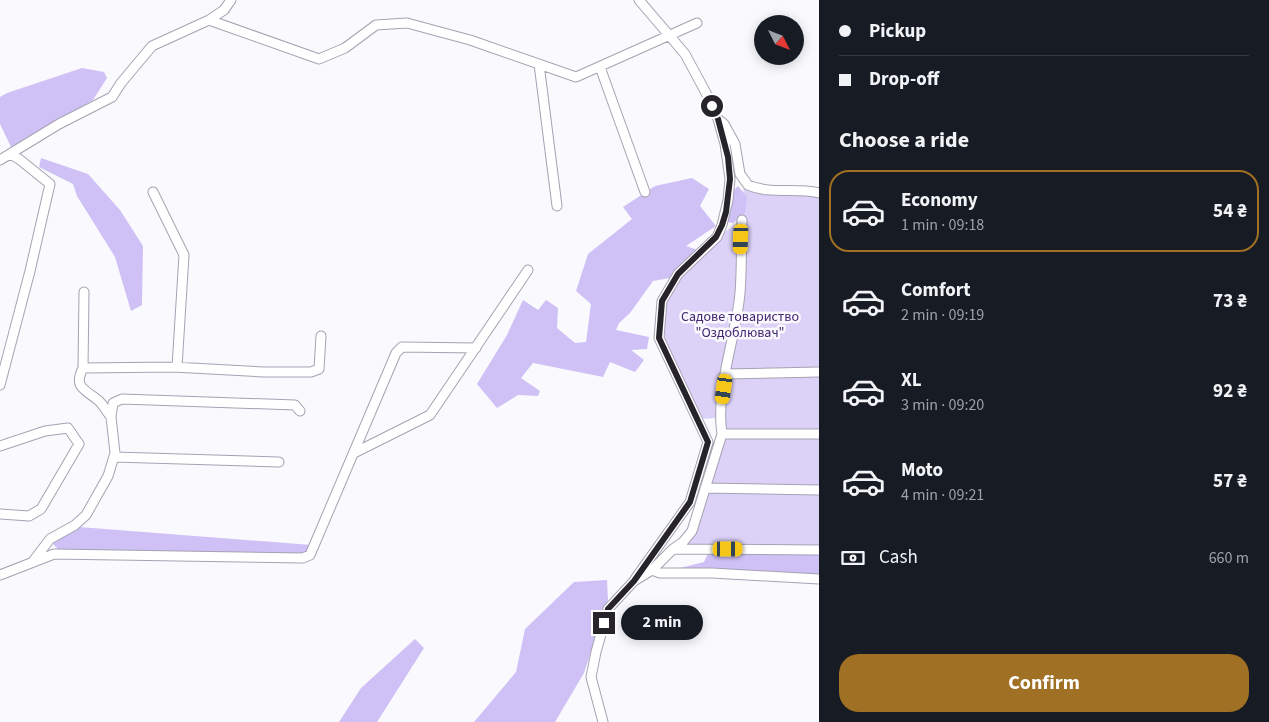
<!DOCTYPE html>
<meta charset="utf-8">
<style>
:root{--surface:#171b24;--page:#20242c;--text:#f1f3f6;--muted:#9ea1a6;--line:#363941;--accent:#a07024}
body{margin:0;font-family:"Source Sans 3",sans-serif;background:var(--page);color:var(--text);height:100vh;display:flex;flex-direction:column;font-size:19px;white-space:nowrap}
*{box-sizing:border-box;margin:0}
p{font-size:16px;color:var(--muted)}
.icon{flex:none;width:28px;height:28px;fill:none;stroke:currentColor;stroke-width:2;stroke-linecap:round;stroke-linejoin:round}
.map{position:relative;flex:1;overflow:hidden}
.details{display:flex;flex-direction:column;background:var(--surface);width:450px}
.details>*{flex:none}
.hud{display:grid;align-content:center;height:110px;padding:0 20px;background:var(--surface)}
.needle{width:32px;rotate:132deg}
.controls{position:absolute;left:754px;top:15px;display:grid;gap:10px}
.controls a{display:grid;place-items:center;width:50px;height:50px;border-radius:50%;background:var(--surface);box-shadow:0 2px 12px #0003;font-size:25px}
.end{position:absolute;width:22px;height:22px;margin:-11px;border:6px solid #26242a;background:#fff;box-shadow:0 0 0 2px #fff}
.from{border-radius:50%}
.bubble{position:absolute;height:35px;border-radius:18px;background:var(--surface);box-shadow:0 2px 12px #0003;font-size:16px;font-weight:700;line-height:35px;text-align:center}
.car{position:absolute;width:15px;height:30px;margin:-15px -8px;border-radius:6px;box-shadow:0 0 4px 1px #0007;background:linear-gradient(#f5c518 24%,#345 0 40%,#f5c518 0 76%,#345 0 86%,#f5c518 0)}
.hud b{display:flex;align-items:center;gap:18px;height:48px;font-size:19px}
.hud b+b{border-top:1px solid var(--line)}
.hud i{width:12px;height:12px;background:var(--text)}
ul{padding:0;list-style:none}
li{display:flex;align-items:center;gap:15px;height:82px;margin:0 10px 8px;padding:0 10px;border:2px solid transparent;border-radius:20px}
li div{flex:1}
li b{display:block;font-size:19px}
li em{font-style:normal;font-weight:700}
li.active{border-color:var(--accent)}
li>.icon{width:45px;height:45px;stroke-width:1.5}
h2{padding:0 20px;font-size:22px;line-height:60px}
.pay{display:flex;align-items:center;gap:12px;height:55px;padding:0 20px;font-size:19px}
.pay p{margin-inline-start:auto}
.button{display:flex;gap:10px;margin-top:auto;padding:10px 20px}
.button a{flex:1;height:58px;border-radius:20px;background:var(--accent);color:#fff;font-size:20px;font-weight:700;line-height:58px;text-align:center}
main{display:flex;flex:1;min-height:0}
.map>svg:first-child{display:block}
</style>
<main>
<div class="map">
<svg width="819" height="722" viewBox="0 0 819 722">
<rect width="100%" height="100%" fill="#faf9fd"/>
<path fill="#dcd2f8" d="M 744,181 L 748,185 L 819,193 L 819,550 L 690,549 L 683,542 L 692,531 L 722,434 L 719,418 L 697,419 L 659,338 L 662,301 L 678,274 L 717,237 L 742,220 Z"/>
<path fill="#cfc1f6" d="M 82,68 L 104,72 L 107,78 L 93,100 L 11,147 L 0,124 L 0,97 L 7,93 Z
M 41,158 L 88,174 L 120,210 L 143,246 L 142,305 L 131,311 L 115,257 L 77,196 L 73,184 L 39,167 Z
M 692,178 L 709,189 L 700,206 L 716,226 L 686,246 L 698,250 L 670,278 L 653,281 L 630,313 L 619,323 L 616,330 L 649,337 L 647,349 L 631,350 L 644,360 L 635,372 L 610,362 L 603,377 L 533,363 L 521,378 L 540,391 L 538,396 L 518,395 L 497,408 L 477,384 L 507,335 L 523,300 L 538,310 L 546,300 L 558,308 L 557,328 L 575,343 L 586,342 L 591,304 L 576,291 L 588,254 L 632,219 L 623,207 L 655,186 Z
M 738,186 L 747,197 L 745,213 L 733,223 L 727,222 L 731,193 Z
M 79,527 L 312,545 L 308,560 L 58,549 L 52,543 Z
M 710,549 L 819,550 L 819,579 L 660,573 L 704,562 Z
M 607,580 L 608,600 L 584,673 L 555,722 L 474,722 L 516,672 L 525,629 L 574,582 Z
M 415,639 L 424,648 L 377,722 L 339,722 L 361,688 Z"/>
<g fill="none" stroke-linecap="round" stroke-linejoin="round">
<defs>
<path id="minor" d="M 639,0 L 685,54 L 706,93 L 718,119 L 724,124 L 735,144 L 740,174 L 748,185 C 771,195 796,187 819,193
M 209,20 L 319,59 L 345,48 L 376,25 L 407,23 L 470,40 L 576,77 L 697,23
M 539,64 L 557,206
M 600,67 L 645,192
M 0,160 L 59,124 L 112,97 L 121,83 L 152,46 L 209,20 L 224,10 L 231,0
M 153,192 L 184,255 L 177,367
M 83,368 L 84,292
M 726,374 L 819,372
M 0,385 L 30,271 L 50,184 L 19,159 L 10,154
M 111,417 C 107,412 104,406 99,401 C 85,389 73,388 83,368 L 173,367 L 263,372 L 311,372 L 319,369 L 321,336
M 722,434 L 819,434
M 0,446 L 45,431 L 68,428 L 79,444 L 41,509 L 29,516 L 0,514
M 354,453 L 430,415 L 528,270
M 114,457 L 279,462
M 705,488 L 819,490
M 673,549 L 819,550
M 34,560 L 50,539 L 75,525 L 86,515 L 108,476 L 115,453 L 111,417 L 113,403 L 122,399 L 295,405 L 300,411
M 652,570 L 660,573 L 712,573 L 819,579
M 0,575 L 54,554 L 303,558 L 310,555 L 396,353 L 402,347 L 476,348
M 635,579 L 690,502 L 708,442 L 659,338 L 662,301 L 678,274 L 717,237 L 722,225 L 728,200 L 730,179 L 725,144 L 718,119
M 603,722 L 591,677 L 596,652 L 608,609 L 634,581 L 652,570 L 673,549 L 683,542 L 692,531 L 722,434 C 715,389 736,338 740,293 C 742,269 741,244 742,220"/>
</defs>
<use href="#minor" stroke="#a6a2b3" stroke-width="11"/>
<use href="#minor" stroke="#fff" stroke-width="9"/>
</g>
<g fill="none" stroke-linecap="round" stroke-linejoin="round">
<path stroke="#26242a" stroke-width="6" d="M 604,623 L 608,609 L 634,581 L 690,502 L 708,442 L 659,338 L 662,301 L 678,274 L 716,237 L 722,225 L 726,212 L 730,179 L 728,157 L 718,119 L 712,106"/>
</g>
<g text-anchor="middle" stroke-width="5" stroke-linejoin="round" paint-order="stroke">
<g font-size="14" fill="#442772" stroke="#faf9fd">
<text x="740" y="321">Садове товариство<tspan x="740" dy="16">"Оздоблювач"</tspan></text>
</g>
</g>
</svg>
<div class="controls">
<a><svg class="needle" viewBox="-14 -14 28 28"><path d="M0-13l5 13h-10z" fill="#e53935"/><path d="M0 13l5-13h-10z" fill="#9ea1a6"/></svg></a>
</div>
<i class="end from" style="left:712px;top:106px"></i>
<i class="end" style="left:604px;top:623px"></i>
<div class="bubble" style="left:621px;top:605px;width:82px">2 min</div>
<i class="car" style="left:741px;top:239px;rotate:182deg"></i>
<i class="car" style="left:724px;top:389px;rotate:188deg"></i>
<i class="car" style="left:728px;top:549px;rotate:90deg"></i>
</div>
<section class="details">
<div class="hud">
<b><i class="from"></i>Pickup</b>
<b><i></i>Drop-off</b>
</div>
<h2>Choose a ride</h2>
<ul>
<li class="active"><svg class="icon" aria-label="car" viewBox="0 0 24 24"><path d="M5 17H2v-5l4-1 3-4h7l3 4 3 1v5h-3M9 17h6M6 11h13"/><circle cx="7" cy="17" r="2"/><circle cx="17" cy="17" r="2"/></svg><div><b>Economy</b><p>1 min · 09:18</p></div><em>54 ₴</em></li>
<li><svg class="icon" aria-label="car" viewBox="0 0 24 24"><path d="M5 17H2v-5l4-1 3-4h7l3 4 3 1v5h-3M9 17h6M6 11h13"/><circle cx="7" cy="17" r="2"/><circle cx="17" cy="17" r="2"/></svg><div><b>Comfort</b><p>2 min · 09:19</p></div><em>73 ₴</em></li>
<li><svg class="icon" aria-label="car" viewBox="0 0 24 24"><path d="M5 17H2v-5l4-1 3-4h7l3 4 3 1v5h-3M9 17h6M6 11h13"/><circle cx="7" cy="17" r="2"/><circle cx="17" cy="17" r="2"/></svg><div><b>XL</b><p>3 min · 09:20</p></div><em>92 ₴</em></li>
<li><svg class="icon" aria-label="car" viewBox="0 0 24 24"><path d="M5 17H2v-5l4-1 3-4h7l3 4 3 1v5h-3M9 17h6M6 11h13"/><circle cx="7" cy="17" r="2"/><circle cx="17" cy="17" r="2"/></svg><div><b>Moto</b><p>4 min · 09:21</p></div><em>57 ₴</em></li>
</ul>
<div class="pay"><svg class="icon" aria-label="cash" viewBox="0 0 24 24"><path d="M3 7h18v10H3z"/><circle cx="12" cy="12" r="2"/></svg>Cash<p>660 m</p></div>
<div class="button"><a>Confirm</a></div>
</section>
</main>
